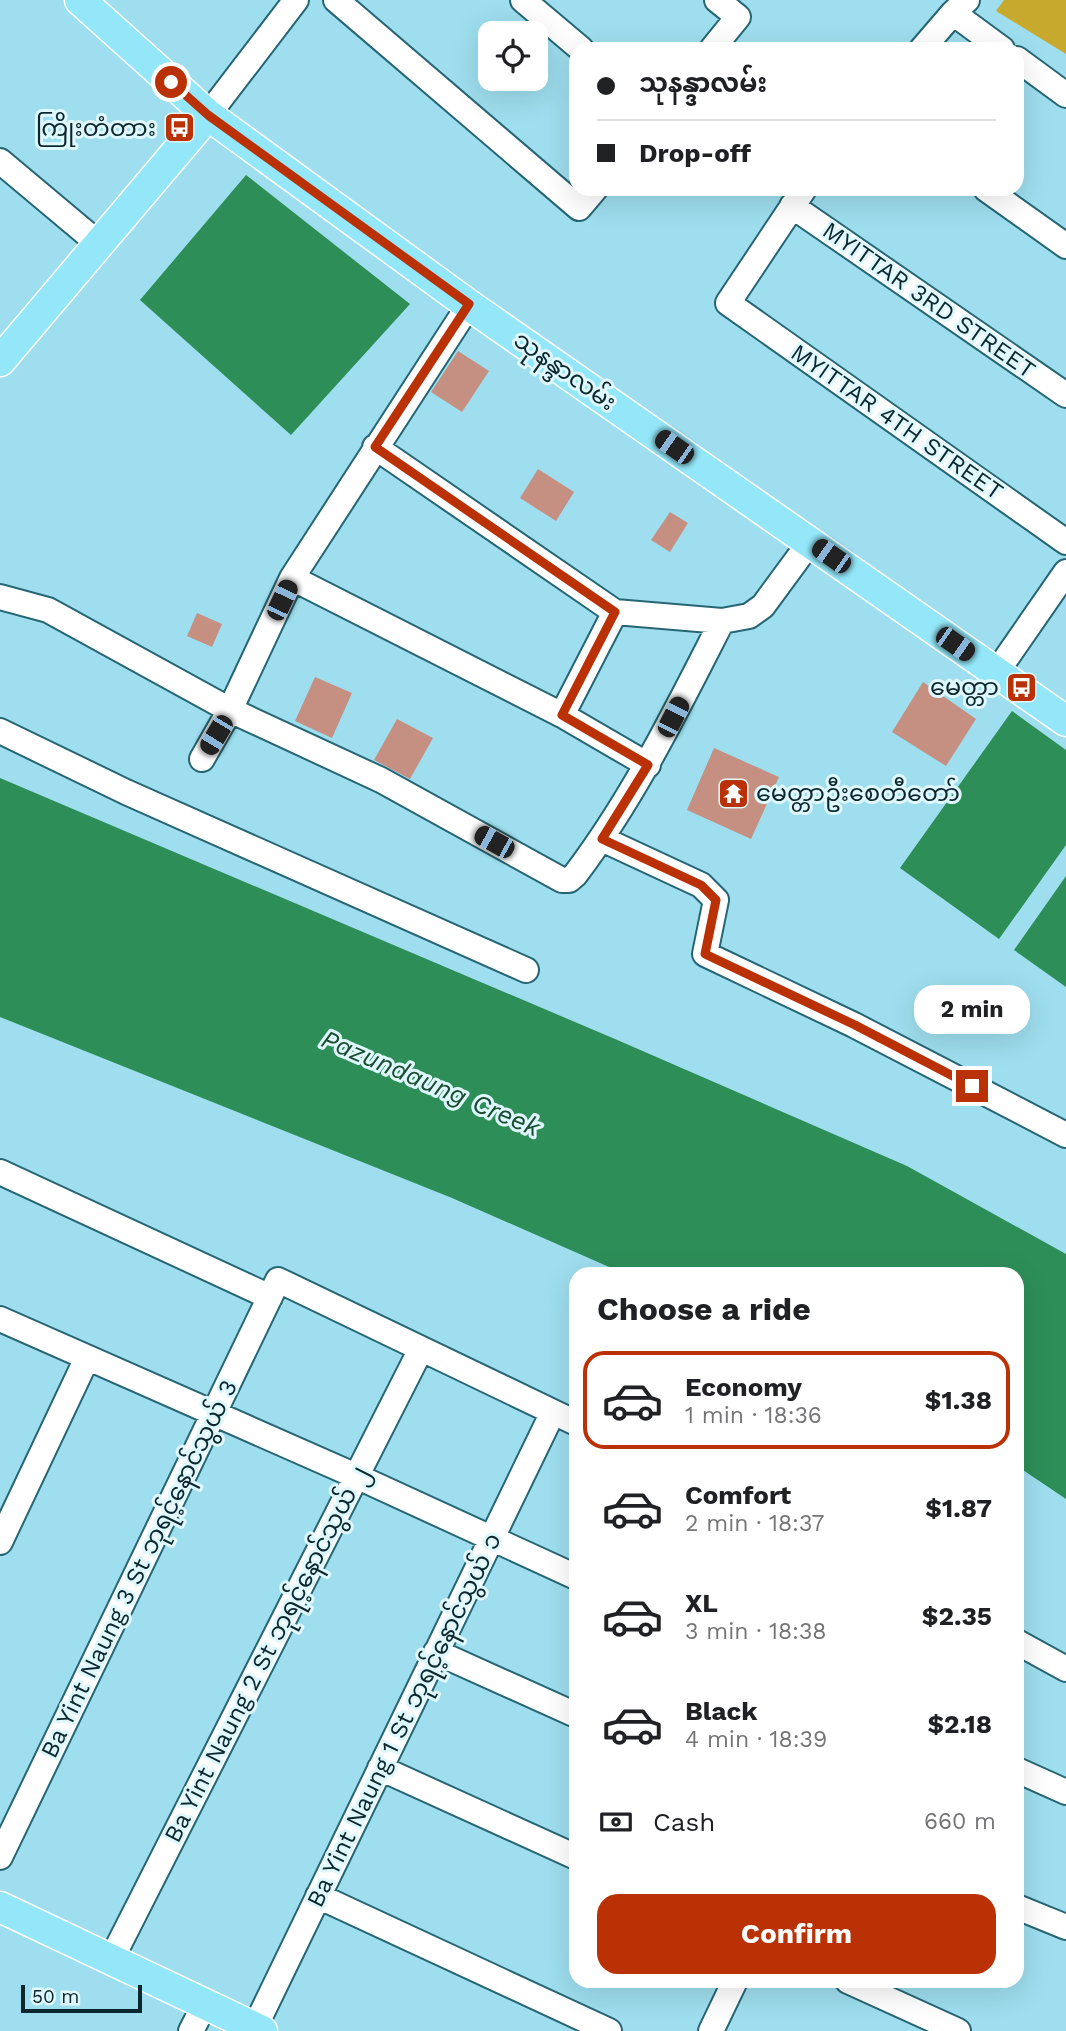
<!DOCTYPE html>
<meta charset="utf-8">
<style>
:root{--surface:#fff;--page:#f2f2f2;--text:#202124;--muted:#757577;--line:#e0e0e0;--accent:#bb3106}
body{margin:0;font-family:"Work Sans","Noto Sans Myanmar",sans-serif;background:var(--page);color:var(--text);height:100vh;display:flex;flex-direction:column;font-size:26px;white-space:nowrap}
*{box-sizing:border-box;margin:0}
p{font-size:23px;color:var(--muted)}
.icon{flex:none;width:38px;height:38px;fill:none;stroke:currentColor;stroke-width:2;stroke-linecap:round;stroke-linejoin:round}
.map{position:relative;flex:1;overflow:hidden}
.side{position:absolute;left:569px;top:1267px;width:455px;height:721px;display:flex;flex-direction:column;background:var(--surface);border-radius:21px;box-shadow:0 7px 28px #0002}
.side>*{flex:none}
.top-card{position:absolute;left:569px;top:42px;width:455px;height:154px;border-radius:21px;box-shadow:0 7px 28px #0002;display:grid;align-content:center;height:154px;padding:0 28px;background:var(--surface)}
.buttons{position:absolute;left:478px;top:21px;display:grid;gap:14px}
.buttons a{display:grid;place-items:center;width:70px;height:70px;border-radius:14px;background:var(--surface);box-shadow:0 7px 28px #0002;font-size:35px}
.scale{position:absolute;left:21px;bottom:18px;width:121px;box-sizing:border-box;padding-left:7px;border:4px solid #0c272d;border-top:0;font-size:19px;line-height:24px;white-space:nowrap;color:#0c272d;-webkit-text-stroke:5px #dff8fe;paint-order:stroke}
.end{position:absolute;width:32px;height:32px;margin:-16px;border:9px solid #bb3106;background:#fff;box-shadow:0 0 0 4px #fff}
.from{border-radius:50%}
.bubble{position:absolute;height:49px;border-radius:21px;background:var(--surface);box-shadow:0 7px 28px #0002;font-size:23px;font-weight:700;line-height:49px;text-align:center}
.car{position:absolute;width:21px;height:42px;margin:-21px -10px;border-radius:9px;box-shadow:0 0 5px 2px #0007;background:linear-gradient(#222 24%,#8ab4d8 0 40%,#222 0 76%,#8ab4d8 0 86%,#222 0)}
.top-card b{display:flex;align-items:center;gap:24px;height:66px;font-size:26px}
.top-card b+b{border-top:2px solid var(--line)}
.top-card i{width:18px;height:18px;background:var(--text)}
ul{padding:0;list-style:none}
li{display:flex;align-items:center;gap:21px;height:98px;margin:0 14px 10px;padding:0 14px;border:4px solid transparent;border-radius:21px}
li div{flex:1}
li b{display:block;font-size:26px}
li em{font-style:normal;font-weight:700}
li.active{border-color:var(--accent)}
li>.icon{width:63px;height:63px;stroke-width:1.5}
h2{padding:0 28px;font-size:32px;line-height:84px}
.pay{display:flex;align-items:center;gap:18px;height:77px;padding:0 28px;font-size:26px}
.pay p{margin-inline-start:auto}
.action{display:flex;gap:14px;margin-top:auto;padding:14px 28px}
.action a{flex:1;height:80px;border-radius:21px;background:var(--accent);color:#fff;font-size:28px;font-weight:700;line-height:80px;text-align:center}
.map>svg:first-child{display:block}
</style>
<div class="map">
<svg width="1066" height="2031" viewBox="0 0 1066 2031">
<rect width="100%" height="100%" fill="#9edeee"/>
<path fill="#c6a92d" d="M 1004,0 L 1066,0 L 1066,54 L 996,11 Z"/>
<path fill="#2d8e58" d="M 246,175 L 410,304 L 291,435 L 140,300 Z
M 1012,711 L 1066,750 L 1066,845 L 999,939 L 900,868 Z
M 0,778 L 615,1039 L 907,1166 L 1066,1254 L 1066,1499 L 1017,1466 L 1017,1274 L 625,1274 L 452,1198 L 0,1017 Z
M 1066,876 L 1066,987 L 1014,950 Z"/>
<path fill="#c59082" d="M 458,351 L 489,371 L 462,412 L 431,392 Z
M 538,469 L 574,492 L 556,521 L 520,498 Z
M 670,512 L 688,523 L 670,552 L 651,540 Z
M 197,613 L 222,624 L 212,647 L 187,636 Z
M 315,677 L 352,693 L 332,738 L 295,721 Z
M 923,682 L 976,719 L 946,766 L 892,732 Z
M 397,719 L 433,738 L 410,779 L 374,760 Z
M 714,748 L 779,777 L 751,839 L 687,810 Z"/>
<g fill="none" stroke-linecap="round" stroke-linejoin="round">
<defs>
<path id="minor" d="M 336,0 L 579,208 L 595,189
M 523,0 L 581,49
M 953,13 L 1002,49
M 712,49 L 738,17 L 717,0
M 922,49 L 953,13 L 967,0
M 1017,59 L 1066,95
M 208,115 L 296,0
M 0,161 L 99,244
M 804,189 L 728,303 L 1066,542
M 986,189 L 1066,246
M 792,206 L 1066,395
M 375,447 L 615,612 L 722,621 L 749,616 L 763,606 L 810,542
M 292,578 L 562,715 L 648,765
M 0,597 L 48,610 L 230,710 L 381,780 L 562,880 L 569,880 L 575,875 C 634,797 677,709 722,621
M 996,673 L 1066,572
M 562,715 L 615,612
M 0,731 L 126,792 L 526,970
M 202,759 L 230,710 L 292,578 L 469,305
M 602,839 L 701,885 L 716,900 L 705,954 L 854,1025 L 1066,1135
M 0,1172 L 270,1297
M 0,1319 L 356,1476 L 576,1577
M 0,1542 L 87,1358
M 1017,1642 L 1066,1669
M 436,1652 L 576,1715
M 380,1768 L 576,1857
M 1017,1770 L 1066,1792
M 0,1857 L 278,1280 L 576,1423
M 318,1896 L 609,2031
M 1017,1907 L 1066,1927
M 111,1960 L 421,1349
M 848,1981 L 958,2031
M 255,2027 L 553,1412
M 191,2031 L 205,2004
M 711,2031 L 735,1981"/>
<path id="major" d="M 80,0 L 208,115 L 469,305 L 1066,721
M 0,361 L 208,115
M 0,1907 L 262,2031"/>
</defs>
<use href="#minor" stroke="#266674" stroke-width="28"/>
<use href="#major" stroke="#fff" stroke-width="33"/>
<use href="#minor" stroke="#fff" stroke-width="24"/>
<use href="#major" stroke="#93e7f9" stroke-width="30"/>
</g>
<g fill="none" stroke-linecap="round" stroke-linejoin="round">
<path stroke="#bb3106" stroke-width="9" d="M 171,82 L 208,115 L 469,304 L 375,447 L 615,612 L 562,715 L 648,765 L 602,839 L 701,885 L 716,900 L 705,954 L 855,1025 L 972,1086"/>
</g>
<defs>
<symbol id="bus-square" viewBox="-11 -11 22 22"><rect x="-9" y="-9" width="18" height="18" rx="4" fill="#bb3106" stroke="#dff8fe"/><path d="M-5-6H5V4H4V6H2V4H-2V6H-4V4H-5ZM-3.5-4V0h7V-4ZM-3.5 1.2v1.5H-2V1.2ZM2 1.2v1.5H3.5V1.2Z" fill="#fff"/></symbol>
<symbol id="temple-square" viewBox="-11 -11 22 22"><rect x="-9" y="-9" width="18" height="18" rx="4" fill="#bb3106" stroke="#dff8fe"/><path d="M0-6L5-2H3V0L6.5 2.5H4V6H1.5V3h-3V6H-4V2.5H-6.5L-3 0V-2H-5Z" fill="#fff"/></symbol>
</defs>
<g fill-rule="evenodd">
<use href="#bus-square" x="162" y="110" width="35" height="35"/>
<use href="#bus-square" x="1004" y="670" width="35" height="35"/>
<use href="#temple-square" x="716" y="776" width="35" height="35"/>
</g>
<g text-anchor="middle" stroke-width="6" stroke-linejoin="round" paint-order="stroke">
<g font-size="24" fill="#0c272d" stroke="#dff8fe" text-anchor="end">
<text x="156" y="136">ကြိုးတံတား</text>
<text x="999" y="695">မေတ္တာ</text>
<text x="756" y="801" text-anchor="start">မေတ္တာဦးစေတီတော်</text>
</g>
<g font-size="24" fill="#0c272d" stroke="#dff8fe">
<text transform="translate(929 300) rotate(35)" y="8">MYITTAR 3RD STREET</text>
<text transform="translate(565 371) rotate(35)" y="8">သုနန္ဒာလမ်း</text>
<text transform="translate(897 422) rotate(35)" y="8">MYITTAR 4TH STREET</text>
<text transform="translate(139 1569) rotate(-64)" y="8">Ba Yint Naung 3 St ဘုရင့်နောင်သွယ် 3</text>
<text transform="translate(266 1654) rotate(-63)" y="8">Ba Yint Naung 2 St ဘုရင့်နောင်သွယ် ၂</text>
<text transform="translate(404 1720) rotate(-64)" y="8">Ba Yint Naung 1 St ဘုရင့်နောင်သွယ် ၁</text>
</g>
<g font-size="26" font-style="italic" fill="#1b4d30" stroke="#dff8fe">
<text transform="translate(431 1083) rotate(23)" y="9">Pazundaung Creek</text>
</g>
</g>
</svg>
<div class="buttons">
<a><svg class="icon" aria-label="locate" viewBox="0 0 24 24"><circle cx="12" cy="12" r="6"/><path d="M12 2v4M12 18v4M2 12h4M18 12h4"/></svg></a>
</div>
<div class="scale">50 m</div>
<i class="end from" style="left:171px;top:82px"></i>
<i class="end" style="left:972px;top:1086px"></i>
<div class="bubble" style="left:914px;top:985px;width:116px">2 min</div>
<i class="car" style="left:674px;top:447px;rotate:305deg"></i>
<i class="car" style="left:831px;top:556px;rotate:305deg"></i>
<i class="car" style="left:282px;top:600px;rotate:25deg"></i>
<i class="car" style="left:955px;top:644px;rotate:125deg"></i>
<i class="car" style="left:673px;top:717px;rotate:27deg"></i>
<i class="car" style="left:216px;top:735px;rotate:211deg"></i>
<i class="car" style="left:494px;top:842px;rotate:299deg"></i>
<div class="top-card">
<b><i class="from"></i>သုနန္ဒာလမ်း</b>
<b><i></i>Drop-off</b>
</div>
<section class="side">
<h2>Choose a ride</h2>
<ul>
<li class="active"><svg class="icon" aria-label="car" viewBox="0 0 24 24"><path d="M5 17H2v-5l4-1 3-4h7l3 4 3 1v5h-3M9 17h6M6 11h13"/><circle cx="7" cy="17" r="2"/><circle cx="17" cy="17" r="2"/></svg><div><b>Economy</b><p>1 min · 18:36</p></div><em>$1.38</em></li>
<li><svg class="icon" aria-label="car" viewBox="0 0 24 24"><path d="M5 17H2v-5l4-1 3-4h7l3 4 3 1v5h-3M9 17h6M6 11h13"/><circle cx="7" cy="17" r="2"/><circle cx="17" cy="17" r="2"/></svg><div><b>Comfort</b><p>2 min · 18:37</p></div><em>$1.87</em></li>
<li><svg class="icon" aria-label="car" viewBox="0 0 24 24"><path d="M5 17H2v-5l4-1 3-4h7l3 4 3 1v5h-3M9 17h6M6 11h13"/><circle cx="7" cy="17" r="2"/><circle cx="17" cy="17" r="2"/></svg><div><b>XL</b><p>3 min · 18:38</p></div><em>$2.35</em></li>
<li><svg class="icon" aria-label="car" viewBox="0 0 24 24"><path d="M5 17H2v-5l4-1 3-4h7l3 4 3 1v5h-3M9 17h6M6 11h13"/><circle cx="7" cy="17" r="2"/><circle cx="17" cy="17" r="2"/></svg><div><b>Black</b><p>4 min · 18:39</p></div><em>$2.18</em></li>
</ul>
<div class="pay"><svg class="icon" aria-label="cash" viewBox="0 0 24 24"><path d="M3 7h18v10H3z"/><circle cx="12" cy="12" r="2"/></svg>Cash<p>660 m</p></div>
<div class="action"><a>Confirm</a></div>
</section>
</div>
